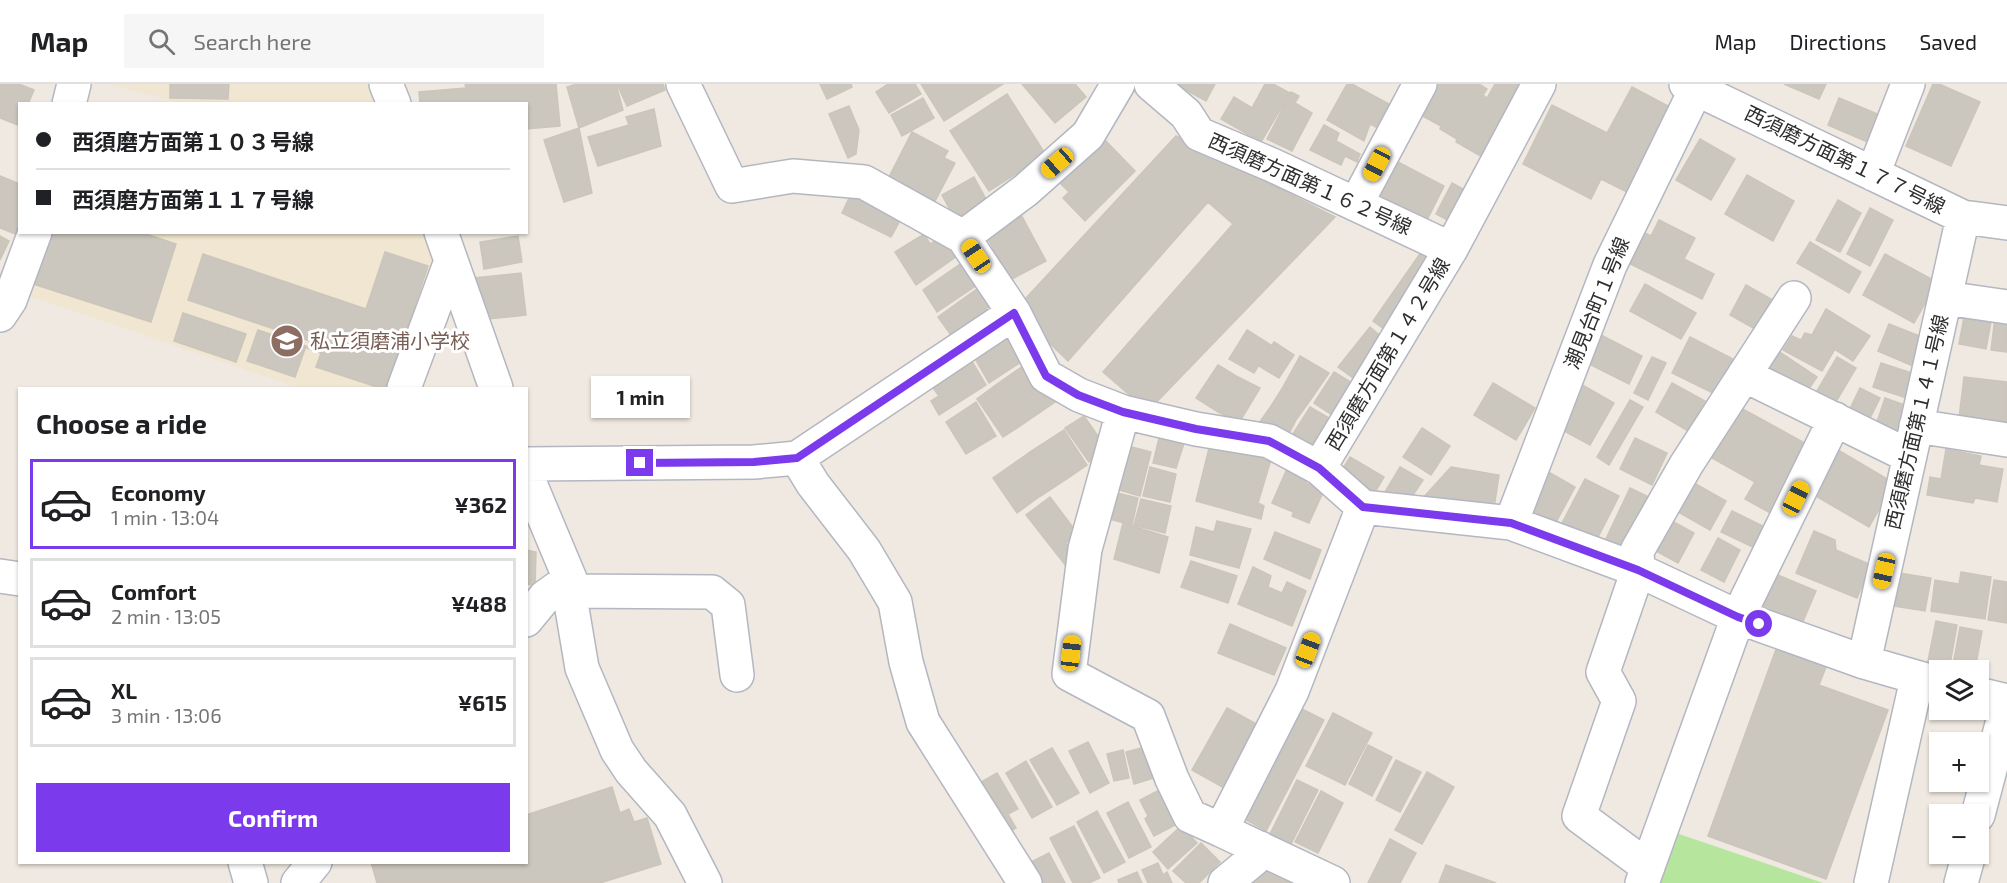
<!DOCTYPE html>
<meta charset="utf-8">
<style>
:root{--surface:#fff;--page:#f6f6f6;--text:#202124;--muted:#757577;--line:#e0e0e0;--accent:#7c3aed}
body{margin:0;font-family:"Exo 2","Noto Sans JP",sans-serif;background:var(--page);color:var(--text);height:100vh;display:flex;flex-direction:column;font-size:22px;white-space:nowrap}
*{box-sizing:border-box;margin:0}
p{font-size:20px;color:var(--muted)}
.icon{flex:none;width:33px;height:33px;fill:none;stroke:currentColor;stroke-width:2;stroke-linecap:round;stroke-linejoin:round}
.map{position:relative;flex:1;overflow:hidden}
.drawer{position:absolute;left:18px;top:303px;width:510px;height:477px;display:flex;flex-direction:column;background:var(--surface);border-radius:0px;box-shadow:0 2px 4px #0004}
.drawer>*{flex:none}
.banner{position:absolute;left:18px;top:18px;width:510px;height:132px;border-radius:0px;box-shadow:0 2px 4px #0004;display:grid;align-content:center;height:132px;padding:0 18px;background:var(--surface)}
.buttons{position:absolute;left:1929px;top:576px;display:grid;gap:12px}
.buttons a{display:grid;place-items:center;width:60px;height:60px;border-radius:0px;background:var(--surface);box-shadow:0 2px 4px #0004;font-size:30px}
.end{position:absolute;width:27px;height:27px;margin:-14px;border:8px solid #7c3aed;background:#fff;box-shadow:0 0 0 3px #fff}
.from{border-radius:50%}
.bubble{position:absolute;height:42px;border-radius:0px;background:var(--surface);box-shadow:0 2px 4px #0004;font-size:20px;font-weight:700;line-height:42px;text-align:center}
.car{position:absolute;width:18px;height:36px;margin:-18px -9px;border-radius:8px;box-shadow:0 0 4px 2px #0007;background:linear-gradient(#f5c518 24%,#345 0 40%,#f5c518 0 76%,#345 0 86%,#f5c518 0)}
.banner b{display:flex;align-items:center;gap:21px;height:57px;font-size:22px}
.banner b+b{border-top:2px solid var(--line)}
.banner i{width:15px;height:15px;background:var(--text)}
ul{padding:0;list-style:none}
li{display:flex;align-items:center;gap:18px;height:90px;margin:0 12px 9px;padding:0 6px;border:3px solid var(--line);border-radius:0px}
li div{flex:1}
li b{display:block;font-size:22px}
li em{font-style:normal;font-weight:700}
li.active{border-color:var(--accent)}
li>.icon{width:54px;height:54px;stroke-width:1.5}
h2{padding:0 18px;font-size:27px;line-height:72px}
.action{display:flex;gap:12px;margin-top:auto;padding:12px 18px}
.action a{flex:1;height:69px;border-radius:0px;background:var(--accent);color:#fff;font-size:24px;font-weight:700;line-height:69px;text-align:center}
header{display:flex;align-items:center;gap:36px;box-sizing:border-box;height:84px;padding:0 30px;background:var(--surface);border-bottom:2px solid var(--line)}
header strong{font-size:28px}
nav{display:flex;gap:33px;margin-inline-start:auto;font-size:21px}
.search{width:420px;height:54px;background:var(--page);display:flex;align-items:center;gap:15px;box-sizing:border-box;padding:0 21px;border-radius:0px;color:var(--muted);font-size:22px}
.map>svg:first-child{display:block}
</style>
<header>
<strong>Map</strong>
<div class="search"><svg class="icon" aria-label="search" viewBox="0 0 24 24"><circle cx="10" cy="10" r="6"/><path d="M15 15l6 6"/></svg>Search here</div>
<nav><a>Map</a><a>Directions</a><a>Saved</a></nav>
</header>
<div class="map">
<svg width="2007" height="799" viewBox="0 0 2007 799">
<rect width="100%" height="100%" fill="#efe9e1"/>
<path fill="#f0e6d1" d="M 108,0 L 374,0 L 382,19 L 181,19 Z
M 206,148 L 429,149 L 442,182 L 396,304 L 299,304 L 21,209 L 43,149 Z"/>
<path fill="#b6e59e" d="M 1676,749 L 1823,799 L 1657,799 Z"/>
<path fill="#cbc7bf" stroke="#cbc5ba" stroke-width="1.5" d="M 0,0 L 19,0 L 34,6 L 28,20 L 20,20 L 20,42 L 0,34 Z
M 170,0 L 229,0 L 228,15 L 170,14 Z
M 465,0 L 556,0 L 560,42 L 526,45 L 526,20 L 420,20 L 419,8 L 466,4 Z
M 577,0 L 616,0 L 623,26 L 579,44 L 567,3 Z
M 617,0 L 663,0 L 665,6 L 627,22 Z
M 820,0 L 851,0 L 852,3 L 827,15 Z
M 888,0 L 915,0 L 921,10 L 889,29 L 876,8 Z
M 921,0 L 1003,0 L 944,37 Z
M 1022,0 L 1075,0 L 1086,13 L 1055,39 Z
M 1175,0 L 1215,0 L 1206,17 Z
M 1265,0 L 1273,0 L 1290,9 L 1261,58 L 1221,35 L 1234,13 L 1252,24 Z
M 1347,0 L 1352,0 L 1389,20 L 1376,43 L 1370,40 L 1364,57 L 1327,36 Z
M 1433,0 L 1479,0 L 1487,5 L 1483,11 L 1487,14 L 1495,0 L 1527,0 L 1484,74 L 1456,58 L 1457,55 L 1440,45 L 1441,42 L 1417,29 Z
M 1784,0 L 1826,0 L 1819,15 Z
M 1933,0 L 1939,0 L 1980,18 L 1951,82 L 1906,62 Z
M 1632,3 L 1672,24 L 1627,108 L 1601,95 L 1591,115 L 1523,80 L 1552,21 L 1607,49 Z
M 1291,8 L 1299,12 L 1295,19 L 1312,29 L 1292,67 L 1267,55 Z
M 1007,10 L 1046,71 L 989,107 L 950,47 Z
M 923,14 L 934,34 L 902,52 L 891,31 Z
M 1839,14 L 1882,32 L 1870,59 L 1828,41 Z
M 849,22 L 859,46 L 856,70 L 848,74 L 829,30 Z
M 654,25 L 661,62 L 598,82 L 588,53 L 629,41 L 626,33 Z
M 1324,41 L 1339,49 L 1336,57 L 1360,70 L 1357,78 L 1345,72 L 1341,81 L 1310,66 Z
M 579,44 L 592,109 L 564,118 L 544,56 Z
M 912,48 L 948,67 L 944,74 L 955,79 L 934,119 L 888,95 Z
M 1176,52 L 1335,133 L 1148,327 L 1103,288 L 1233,140 L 1208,118 L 1068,277 L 1015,226 Z
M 1104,55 L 1135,87 L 1085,137 L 1063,114 L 1069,108 L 1060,99 Z
M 1700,55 L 1735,75 L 1711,116 L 1676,96 Z
M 1394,76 L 1444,102 L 1427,136 L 1376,110 Z
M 1747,91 L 1794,117 L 1773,157 L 1725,130 Z
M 0,92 L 20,100 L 20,148 L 23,153 L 0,144 Z
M 974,93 L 987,117 L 955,135 L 942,111 Z
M 1452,99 L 1474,111 L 1459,142 L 1436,130 Z
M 853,106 L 902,133 L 891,153 L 842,129 Z
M 1838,116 L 1861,129 L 1840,168 L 1816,156 Z
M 1870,124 L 1893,136 L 1870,182 L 1847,170 Z
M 1018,125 L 1046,177 L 1010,196 L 982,144 Z
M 1659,136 L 1695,154 L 1684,175 L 1714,190 L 1702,215 L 1626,178 L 1641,147 L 1651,152 Z
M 43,148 L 140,148 L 176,160 L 151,238 L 27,198 Z
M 924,150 L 930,160 L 944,152 L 957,172 L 916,201 L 895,168 Z
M 0,152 L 9,157 L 0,176 Z
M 518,152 L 522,178 L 484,185 L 480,158 Z
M 1810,158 L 1861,188 L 1849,209 L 1797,179 Z
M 1424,164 L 1438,177 L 1388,248 L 1373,237 Z
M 385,168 L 428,182 L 387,304 L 380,304 L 316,283 L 321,269 L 307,264 L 310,257 L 188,216 L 203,170 L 366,225 Z
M 1885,170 L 1937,198 L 1914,239 L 1863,211 Z
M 963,178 L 977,201 L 937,228 L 923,206 Z
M 521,189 L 526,231 L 478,236 L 474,194 Z
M 1645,200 L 1696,229 L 1681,255 L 1630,227 Z
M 1746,201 L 1778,219 L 1762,249 L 1730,231 Z
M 981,202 L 992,220 L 986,225 L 991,231 L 953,254 L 938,233 Z
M 1966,222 L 1993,227 L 1986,265 L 1959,260 Z
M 1826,225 L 1870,252 L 1853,277 L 1812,251 Z
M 183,229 L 246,250 L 236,278 L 174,257 Z
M 1995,233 L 2007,235 L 2007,268 L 1991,266 Z
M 1889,240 L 1932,257 L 1920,285 L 1878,267 Z
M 1370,243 L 1384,255 L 1353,294 L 1338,283 Z
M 258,246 L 306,262 L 295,293 L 247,277 Z
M 1247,246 L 1271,261 L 1254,289 L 1229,275 Z
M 1007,247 L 1024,276 L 989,299 L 973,271 Z
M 1597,249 L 1642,272 L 1629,300 L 1583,277 Z
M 1805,249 L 1812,251 L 1835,265 L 1822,287 L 1783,266 L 1792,252 L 1801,256 Z
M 1690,253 L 1737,277 L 1719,312 L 1672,289 Z
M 1274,258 L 1294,271 L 1279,294 L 1259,282 Z
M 1775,265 L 1817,293 L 1806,309 L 1763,281 Z
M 1300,272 L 1329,289 L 1309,318 L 1283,303 Z
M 1652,273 L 1666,279 L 1648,316 L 1634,309 Z
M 1837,273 L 1856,284 L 1833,323 L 1814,312 Z
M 970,274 L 986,301 L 939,331 L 931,317 L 939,312 L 931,301 Z
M 1881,279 L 1921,292 L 1913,316 L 1873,303 Z
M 1218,281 L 1238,293 L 1218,328 L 1196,314 Z
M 1023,282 L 1035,303 L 1007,322 L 993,303 Z
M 1334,288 L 1354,300 L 1335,333 L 1314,319 Z
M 1238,293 L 1260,304 L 1239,339 L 1218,328 Z
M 1964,293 L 2007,298 L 2007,339 L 1959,334 Z
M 1577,298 L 1614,319 L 1590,361 L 1553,341 Z
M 1493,299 L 1535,324 L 1516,356 L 1474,331 Z
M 1672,299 L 1705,317 L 1688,347 L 1656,328 Z
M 1042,300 L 1055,318 L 1020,342 L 1007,322 Z
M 993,303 L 1020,342 L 1003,353 L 977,315 Z
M 1283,303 L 1309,318 L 1296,336 L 1271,322 Z
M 1860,304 L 1880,314 L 1869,336 L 1849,327 Z
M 1885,314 L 1913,324 L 1902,357 L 1874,347 Z
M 1630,316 L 1643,323 L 1609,381 L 1597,373 Z
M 976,318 L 996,352 L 966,370 L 946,338 Z
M 1271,322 L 1296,336 L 1285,357 L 1257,342 Z
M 1310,323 L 1334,337 L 1316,367 L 1291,353 Z
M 1739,323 L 1812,363 L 1774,431 L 1745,415 L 1755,398 L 1712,374 Z
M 1084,332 L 1102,358 L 1100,370 L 1089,378 L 1065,344 Z
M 1422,344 L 1450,362 L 1431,391 L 1403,373 Z
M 1064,346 L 1087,381 L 1071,392 L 1047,357 Z
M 1160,350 L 1185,356 L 1176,384 L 1153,379 Z
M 1635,354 L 1667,369 L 1652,401 L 1620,385 Z
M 1047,357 L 1071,392 L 1053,404 L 1030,368 Z
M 1210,360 L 1272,372 L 1258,419 L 1264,422 L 1261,435 L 1196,417 Z
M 1124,361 L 1151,368 L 1140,412 L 1112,404 Z
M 1946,365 L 1981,372 L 1979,381 L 2003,385 L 1997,418 L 1975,414 L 1973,419 L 1927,411 L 1930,393 L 1941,395 Z
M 1838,366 L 1894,399 L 1869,443 L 1814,411 Z
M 1030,368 L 1053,404 L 1036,415 L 1013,380 Z
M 1350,373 L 1384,393 L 1371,415 L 1337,394 Z
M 1013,380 L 1036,415 L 1017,429 L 993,394 Z
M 1150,383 L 1176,390 L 1170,418 L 1143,412 Z
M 1400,383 L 1423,396 L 1403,426 L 1382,413 Z
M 1451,383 L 1499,391 L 1494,424 L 1413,425 Z
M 1543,385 L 1575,403 L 1554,442 L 1522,425 Z
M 1286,387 L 1307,397 L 1293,428 L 1272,419 Z
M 1585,395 L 1619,412 L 1595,459 L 1561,441 Z
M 1306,399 L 1314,402 L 1316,400 L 1325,404 L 1309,439 L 1292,432 Z
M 1694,399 L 1726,417 L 1710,446 L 1678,428 Z
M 1630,404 L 1651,414 L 1625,468 L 1604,459 Z
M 1109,407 L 1138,414 L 1132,441 L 1102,433 Z
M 1050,413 L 1078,450 L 1066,459 L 1076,473 L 1066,482 L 1026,431 Z
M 1141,415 L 1171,422 L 1165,449 L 1134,441 Z
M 1732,427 L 1771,446 L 1761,467 L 1721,448 Z
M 1217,437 L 1251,445 L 1239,484 L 1190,471 L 1196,443 L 1214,448 Z
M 1672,437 L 1694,449 L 1678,479 L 1656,467 Z
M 1123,439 L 1168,453 L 1159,489 L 1114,475 Z
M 1814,447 L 1835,456 L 1836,466 L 1871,481 L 1857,514 L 1796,489 Z
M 1275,448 L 1321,466 L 1310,495 L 1264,475 Z
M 1718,454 L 1740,466 L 1724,498 L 1701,486 Z
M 526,466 L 536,468 L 535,501 L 526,500 Z
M 1191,477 L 1237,492 L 1228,519 L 1181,503 Z
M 1253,483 L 1271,492 L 1268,503 L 1282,509 L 1287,498 L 1306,507 L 1292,542 L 1238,520 Z
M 1766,486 L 1816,507 L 1801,542 L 1751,522 Z
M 1961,488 L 1991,493 L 1985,535 L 1931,527 L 1935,496 L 1959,500 Z
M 1899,489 L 1931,494 L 1925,527 L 1893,522 Z
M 1994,496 L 2007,498 L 2007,539 L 1988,536 Z
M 1936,537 L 1957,541 L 1949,586 L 1926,587 Z
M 1230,540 L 1286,564 L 1274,591 L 1218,569 Z
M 1960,543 L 1982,547 L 1975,586 L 1952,586 Z
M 1778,560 L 1828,578 L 1819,601 L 1888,626 L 1826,795 L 1708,752 Z
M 1298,623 L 1324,636 L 1266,747 L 1241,733 Z
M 1227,624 L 1262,643 L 1226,705 L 1192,686 Z
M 1333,629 L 1372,649 L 1345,701 L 1306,682 Z
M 1088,658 L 1109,699 L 1090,709 L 1069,667 Z
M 1368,661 L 1392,673 L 1372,712 L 1349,700 Z
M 1149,662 L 1157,693 L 1134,700 L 1126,668 Z
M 1052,664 L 1079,709 L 1057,721 L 1030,676 Z
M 1123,666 L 1129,694 L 1114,697 L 1107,670 Z
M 1396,676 L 1421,688 L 1400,728 L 1376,716 Z
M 1026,677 L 1052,723 L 1032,734 L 1006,689 Z
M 1427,688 L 1454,703 L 1422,760 L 1395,746 Z
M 997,689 L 1018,725 L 1008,730 L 1016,744 L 1002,752 L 974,702 Z
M 1297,696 L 1318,706 L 1288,766 L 1267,756 Z
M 612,703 L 620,729 L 629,725 L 634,738 L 647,734 L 661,780 L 600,799 L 377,799 L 371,778 L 526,778 L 526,731 Z
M 1165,703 L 1183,737 L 1154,752 L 1145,735 L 1148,732 L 1140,716 Z
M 1321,707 L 1343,719 L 1318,769 L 1295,758 Z
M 1128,718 L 1151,763 L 1129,774 L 1107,729 Z
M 1097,727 L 1125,778 L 1104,789 L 1077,738 Z
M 1074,742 L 1100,794 L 1089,799 L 1073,799 L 1050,754 Z
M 1181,742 L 1197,759 L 1168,785 L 1153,768 Z
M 1390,755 L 1416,769 L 1400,799 L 1368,799 Z
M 1201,759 L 1220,778 L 1199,799 L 1186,799 L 1173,787 Z
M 1049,769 L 1065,799 L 1030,799 L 1021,783 Z
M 1158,779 L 1163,791 L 1167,788 L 1172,799 L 1148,799 L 1142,786 Z
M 1263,779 L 1295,799 L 1238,799 Z
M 1446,781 L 1496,799 L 1439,799 Z
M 1137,788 L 1142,799 L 1119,799 L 1118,796 Z"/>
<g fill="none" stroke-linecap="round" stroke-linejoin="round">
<defs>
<path id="minor" d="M 386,0 L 394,20
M 683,0 L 732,102 L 793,92 L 864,98 L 963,153 L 1014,229 L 1046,292 L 1079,311 L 1123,328 L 1196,345 L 1269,357 L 1319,384 L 1363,423
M 1151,0 L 1186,30 L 1199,50 L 1272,81 L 1451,165
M 1686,0 L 1963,133 L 2007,139
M 69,20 L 74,0
M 1873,90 L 1908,0
M 1356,120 L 1420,0
M 441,148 L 496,304
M 963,153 L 1026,106 L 1088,51 L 1118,0
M 1945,214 L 2007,223
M 0,231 L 10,216 L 35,148
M 1744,291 L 1909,372
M 404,304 L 451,177
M 1123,328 L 1085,465 L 1069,590 L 1148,632 L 1172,695 L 1190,732 L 1221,746
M 1916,342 L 2007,356
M 797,374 L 813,400 L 864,466 L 895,518 L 906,578 L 923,638 L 1025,799
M 526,380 L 754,378 L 797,374 L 1014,229
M 1319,384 L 1451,165 L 1539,0
M 526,390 L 570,495 L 569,507 L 582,584 L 617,666 L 631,687 L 670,731 L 705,799
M 1363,423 L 1511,439 L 1638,486 L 1738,533 L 1864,578 L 1940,600
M 1511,439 L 1610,181 L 1696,5
M 0,492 L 20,495
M 569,507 L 712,508 L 728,521 L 737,591
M 526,536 L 545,513 L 570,495
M 1864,578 L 1963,133
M 1978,610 L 2007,617
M 1978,731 L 2007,621
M 245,778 L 251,799
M 1648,783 L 1579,732 L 1619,617 L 1603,588 L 1638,486 L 1637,467 L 1686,381 L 1794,214
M 298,799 L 315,778
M 1225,799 L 1254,775 L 1260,764
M 1333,799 L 1221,746 L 1292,607 L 1363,423
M 1642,799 L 1738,533 L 1835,335
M 1871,799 L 1917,595
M 1961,799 L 1969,770"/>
</defs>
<use href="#minor" stroke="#b4b7c1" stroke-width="36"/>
<use href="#minor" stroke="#fff" stroke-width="33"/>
</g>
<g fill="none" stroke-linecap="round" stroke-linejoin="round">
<path stroke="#7c3aed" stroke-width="8" d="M 640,379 L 754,378 L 797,374 L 1014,229 L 1046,292 L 1078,311 L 1123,328 L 1196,345 L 1269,357 L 1319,384 L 1363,423 L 1511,439 L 1638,486 L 1738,533 L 1759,540"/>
</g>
<defs>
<symbol id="school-disc" viewBox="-11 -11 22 22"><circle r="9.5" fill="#8d6e63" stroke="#fff"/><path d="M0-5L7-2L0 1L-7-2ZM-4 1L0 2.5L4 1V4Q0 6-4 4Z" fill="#fff"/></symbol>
</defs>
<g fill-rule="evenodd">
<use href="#school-disc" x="268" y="238" width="38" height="38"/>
</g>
<g text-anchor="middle" stroke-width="6" stroke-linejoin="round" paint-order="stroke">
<g font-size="20" fill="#2e2e2e" stroke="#fff">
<text transform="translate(1845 76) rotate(26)" y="7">西須磨方面第１７７号線</text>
<text transform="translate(1310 100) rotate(24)" y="7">西須磨方面第１６２号線</text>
<text transform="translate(1597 219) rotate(-68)" y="7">潮見台町１号線</text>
<text transform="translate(1388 270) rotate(-59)" y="7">西須磨方面第１４２号線</text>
<text transform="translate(1917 338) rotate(-77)" y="7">西須磨方面第１４１号線</text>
</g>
<g font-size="20" fill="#785e54" stroke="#fff" text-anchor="start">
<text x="310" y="264">私立須磨浦小学校</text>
</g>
</g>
</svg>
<div class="buttons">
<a><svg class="icon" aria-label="layers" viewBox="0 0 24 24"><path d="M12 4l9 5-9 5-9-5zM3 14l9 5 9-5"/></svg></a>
<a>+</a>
<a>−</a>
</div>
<i class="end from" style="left:1759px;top:540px"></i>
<i class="end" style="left:640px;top:379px"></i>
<div class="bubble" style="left:591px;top:292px;width:99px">1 min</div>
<i class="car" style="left:1057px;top:79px;rotate:229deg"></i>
<i class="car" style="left:1377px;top:80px;rotate:208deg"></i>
<i class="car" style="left:976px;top:172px;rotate:326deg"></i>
<i class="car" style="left:1796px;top:414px;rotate:26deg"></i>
<i class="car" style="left:1884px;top:487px;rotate:193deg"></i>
<i class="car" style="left:1308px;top:566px;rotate:21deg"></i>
<i class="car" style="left:1071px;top:569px;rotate:7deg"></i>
<div class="banner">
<b><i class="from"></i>西須磨方面第１０３号線</b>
<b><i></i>西須磨方面第１１７号線</b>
</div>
<section class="drawer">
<h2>Choose a ride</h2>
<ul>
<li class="active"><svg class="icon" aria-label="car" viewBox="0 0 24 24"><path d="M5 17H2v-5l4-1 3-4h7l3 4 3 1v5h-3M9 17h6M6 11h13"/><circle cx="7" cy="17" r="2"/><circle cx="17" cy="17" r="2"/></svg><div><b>Economy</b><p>1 min · 13:04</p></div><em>¥362</em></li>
<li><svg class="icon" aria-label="car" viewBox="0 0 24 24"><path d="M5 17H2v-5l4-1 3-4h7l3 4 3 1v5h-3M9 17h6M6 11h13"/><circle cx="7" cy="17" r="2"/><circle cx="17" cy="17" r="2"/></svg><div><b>Comfort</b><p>2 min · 13:05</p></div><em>¥488</em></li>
<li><svg class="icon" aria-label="car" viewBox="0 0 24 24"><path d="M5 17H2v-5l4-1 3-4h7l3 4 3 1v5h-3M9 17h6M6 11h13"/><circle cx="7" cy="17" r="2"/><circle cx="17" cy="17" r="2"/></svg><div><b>XL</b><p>3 min · 13:06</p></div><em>¥615</em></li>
</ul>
<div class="action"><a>Confirm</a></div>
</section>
</div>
